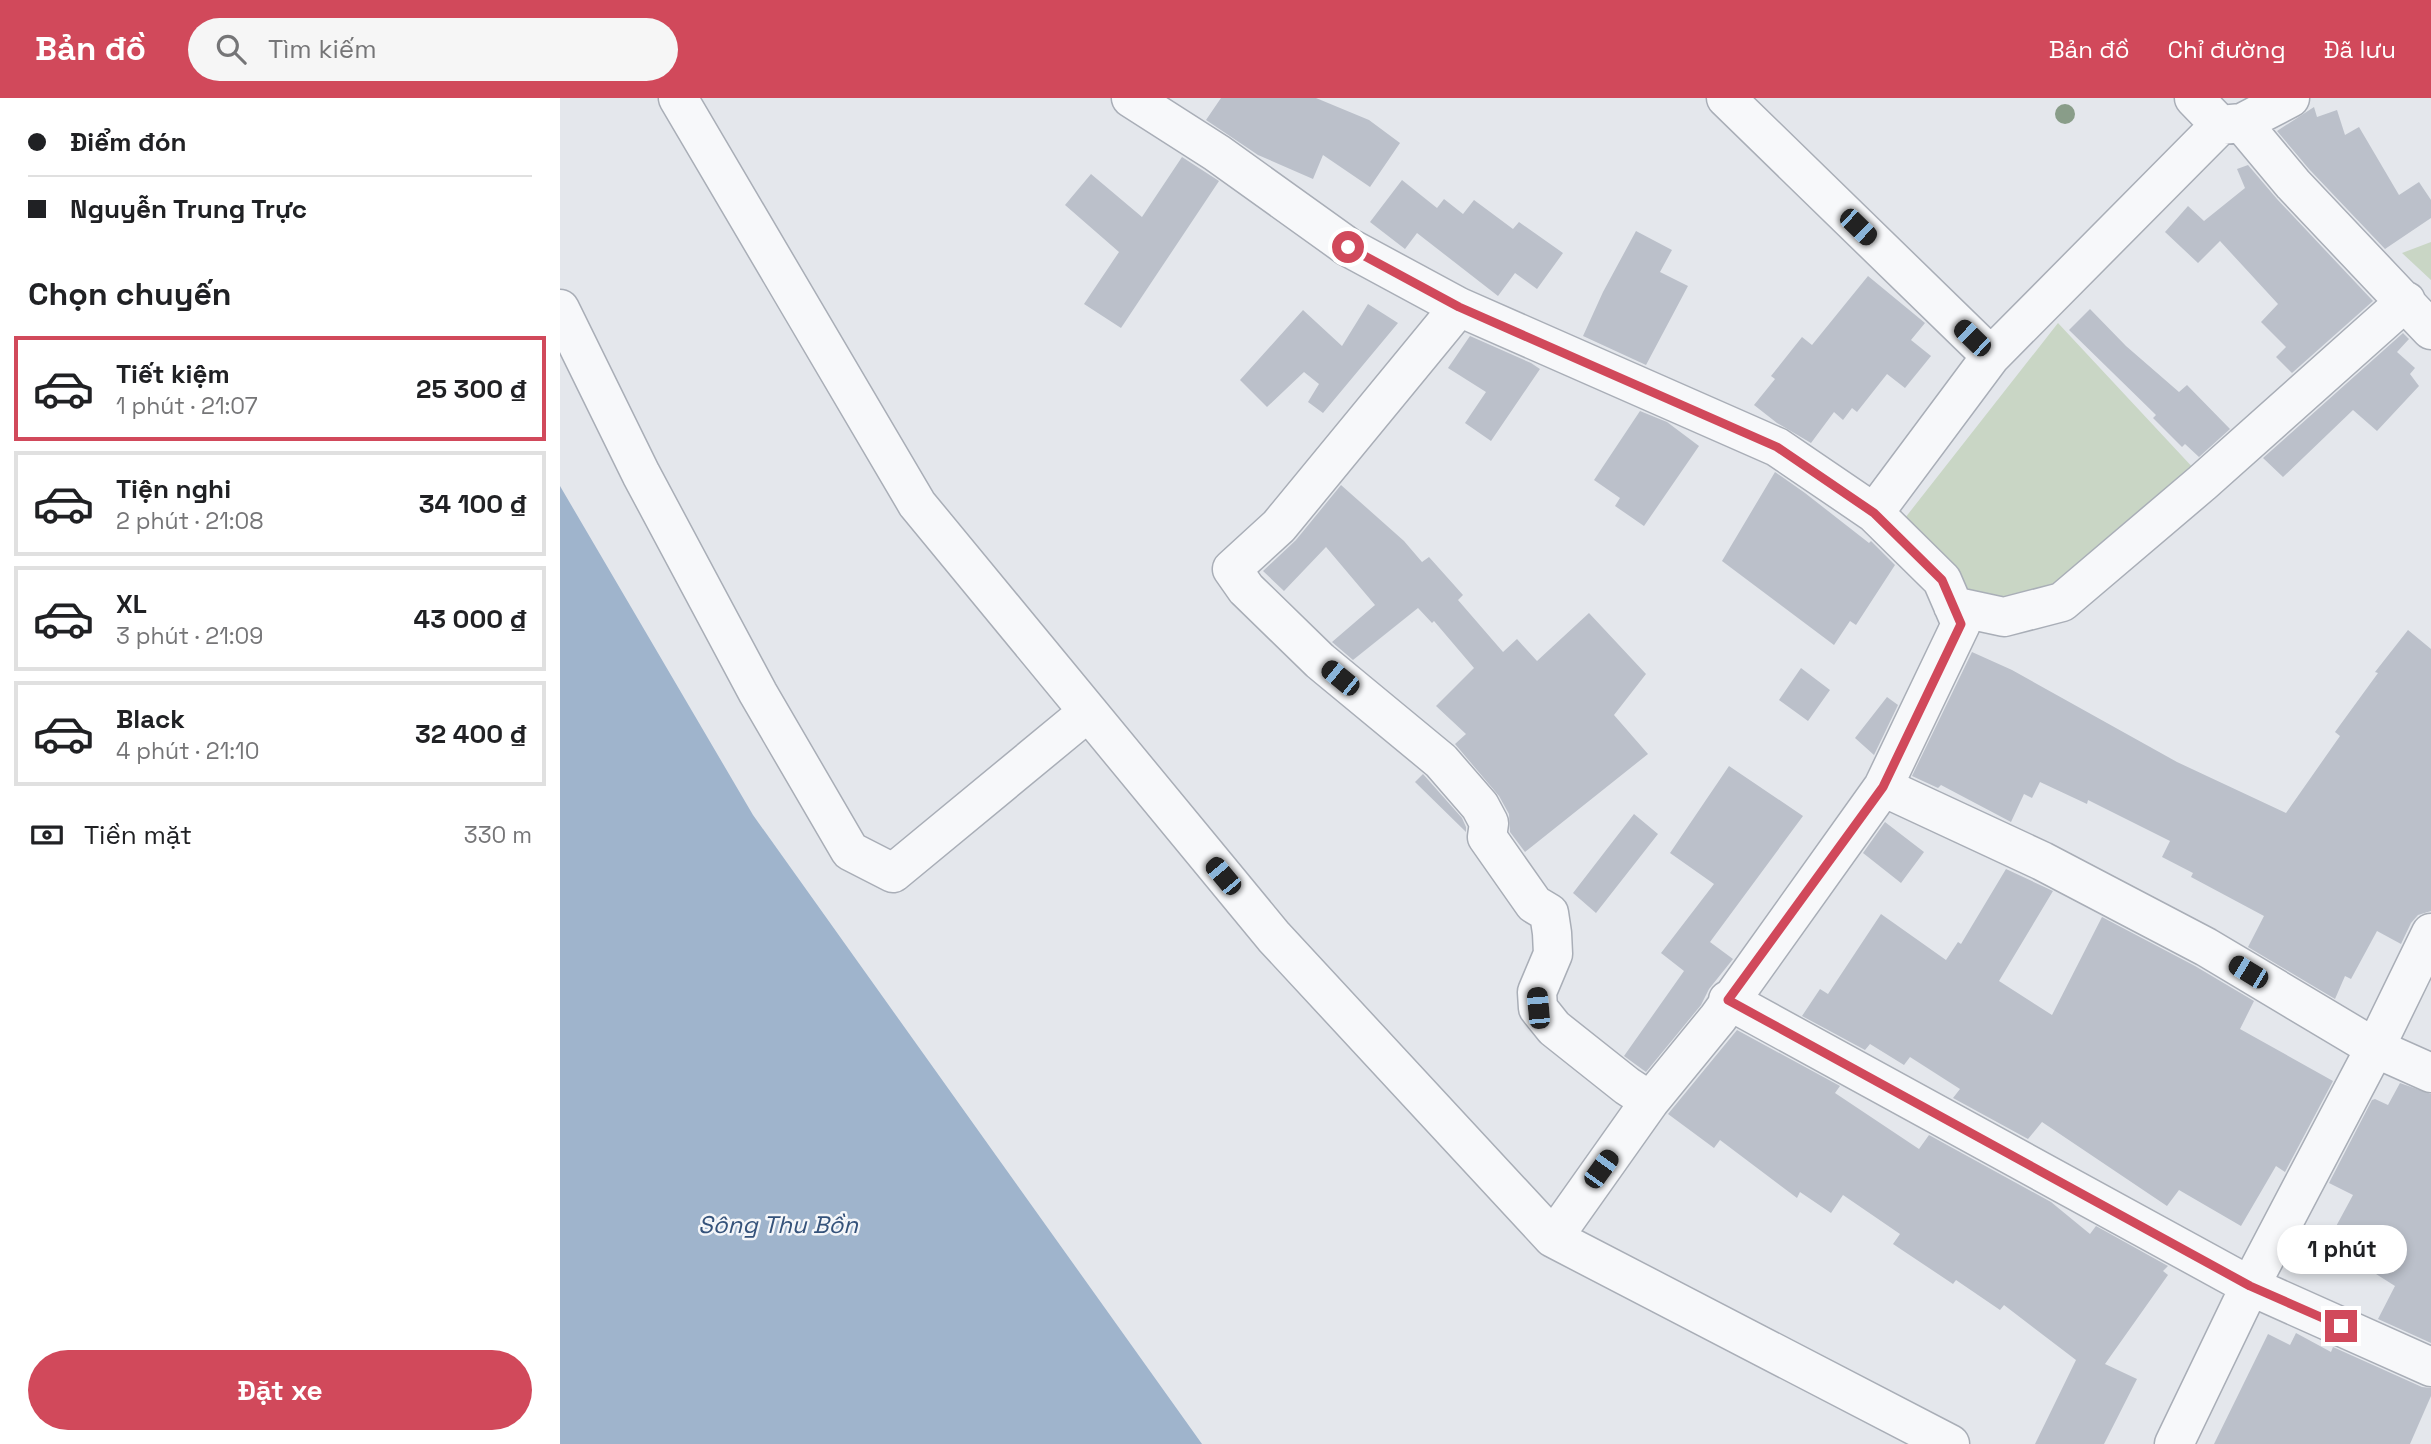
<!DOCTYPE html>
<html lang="vi">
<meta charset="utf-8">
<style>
:root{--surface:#fff;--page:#f6f6f6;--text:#202124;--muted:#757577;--line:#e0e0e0;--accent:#d1495b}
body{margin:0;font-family:"Space Grotesk",sans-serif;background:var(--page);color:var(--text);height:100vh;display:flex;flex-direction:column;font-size:26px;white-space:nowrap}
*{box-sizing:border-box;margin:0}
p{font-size:23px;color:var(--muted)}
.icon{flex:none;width:38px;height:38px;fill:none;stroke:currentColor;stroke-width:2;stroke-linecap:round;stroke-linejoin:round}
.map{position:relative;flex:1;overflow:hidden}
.details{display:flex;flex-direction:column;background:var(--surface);width:560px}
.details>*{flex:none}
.banner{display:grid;align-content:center;height:154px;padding:0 28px;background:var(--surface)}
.end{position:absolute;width:32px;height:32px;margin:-16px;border:9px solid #d1495b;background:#fff;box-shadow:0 0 0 4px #fff}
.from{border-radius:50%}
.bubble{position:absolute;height:49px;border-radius:24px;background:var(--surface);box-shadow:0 4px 10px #0003;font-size:23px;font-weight:600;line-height:49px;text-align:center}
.car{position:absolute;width:21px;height:42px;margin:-21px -10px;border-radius:9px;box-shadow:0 0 5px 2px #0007;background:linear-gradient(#222 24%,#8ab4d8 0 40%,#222 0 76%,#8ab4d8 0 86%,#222 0)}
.banner b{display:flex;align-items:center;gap:24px;height:66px;font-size:26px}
.banner b+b{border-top:2px solid var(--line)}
.banner i{width:18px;height:18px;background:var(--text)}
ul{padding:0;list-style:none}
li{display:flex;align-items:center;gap:21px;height:105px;margin:0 14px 10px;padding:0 14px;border:4px solid var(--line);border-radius:0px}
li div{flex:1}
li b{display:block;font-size:26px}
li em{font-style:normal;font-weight:600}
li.active{border-color:var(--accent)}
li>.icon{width:63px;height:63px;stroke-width:1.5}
h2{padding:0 28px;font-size:32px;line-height:84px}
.pay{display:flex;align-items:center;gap:18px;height:77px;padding:0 28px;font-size:26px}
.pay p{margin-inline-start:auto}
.primary-button{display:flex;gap:14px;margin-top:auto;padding:14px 28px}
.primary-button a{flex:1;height:80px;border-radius:42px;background:var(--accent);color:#fff;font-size:28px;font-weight:600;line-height:80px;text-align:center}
header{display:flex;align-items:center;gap:42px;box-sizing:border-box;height:98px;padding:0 35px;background:var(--accent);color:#fff}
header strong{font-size:33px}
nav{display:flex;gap:38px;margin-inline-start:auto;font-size:24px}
.search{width:490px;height:63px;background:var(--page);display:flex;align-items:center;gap:18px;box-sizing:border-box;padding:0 24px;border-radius:38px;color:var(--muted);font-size:26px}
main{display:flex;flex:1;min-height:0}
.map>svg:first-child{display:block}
</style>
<header>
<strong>Bản đồ</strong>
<div class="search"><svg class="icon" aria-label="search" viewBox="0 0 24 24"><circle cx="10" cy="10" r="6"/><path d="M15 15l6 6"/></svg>Tìm kiếm</div>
<nav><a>Bản đồ</a><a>Chỉ đường</a><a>Đã lưu</a></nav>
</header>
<main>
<section class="details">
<div class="banner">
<b><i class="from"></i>Điểm đón</b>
<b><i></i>Nguyễn Trung Trực</b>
</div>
<h2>Chọn chuyến</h2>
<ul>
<li class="active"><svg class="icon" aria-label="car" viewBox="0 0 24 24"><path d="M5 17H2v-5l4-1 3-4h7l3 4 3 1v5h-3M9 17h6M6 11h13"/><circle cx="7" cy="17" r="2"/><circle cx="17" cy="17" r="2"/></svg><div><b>Tiết kiệm</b><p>1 phút · 21:07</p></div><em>25 300 ₫</em></li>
<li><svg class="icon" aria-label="car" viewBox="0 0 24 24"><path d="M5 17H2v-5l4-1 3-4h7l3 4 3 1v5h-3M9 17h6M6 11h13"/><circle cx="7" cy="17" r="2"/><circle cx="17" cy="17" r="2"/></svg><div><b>Tiện nghi</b><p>2 phút · 21:08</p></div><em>34 100 ₫</em></li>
<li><svg class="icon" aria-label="car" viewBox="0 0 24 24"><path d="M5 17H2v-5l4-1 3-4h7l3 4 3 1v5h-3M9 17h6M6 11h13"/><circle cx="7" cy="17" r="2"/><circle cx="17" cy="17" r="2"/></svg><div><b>XL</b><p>3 phút · 21:09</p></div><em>43 000 ₫</em></li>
<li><svg class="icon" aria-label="car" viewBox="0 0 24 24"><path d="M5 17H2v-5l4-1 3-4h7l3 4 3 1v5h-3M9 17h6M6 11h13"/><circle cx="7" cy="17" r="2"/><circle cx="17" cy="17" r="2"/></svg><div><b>Black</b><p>4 phút · 21:10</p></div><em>32 400 ₫</em></li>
</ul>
<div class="pay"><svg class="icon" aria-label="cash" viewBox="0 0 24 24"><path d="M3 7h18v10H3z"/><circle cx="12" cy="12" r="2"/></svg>Tiền mặt<p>330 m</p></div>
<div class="primary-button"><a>Đặt xe</a></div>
</section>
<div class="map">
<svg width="1871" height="1346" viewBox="0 0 1871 1346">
<rect width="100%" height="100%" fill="#e4e7ec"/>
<path fill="#c9d6c5" d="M 1871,144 L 1871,182 L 1842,155 Z
M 1498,225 L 1636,373 L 1502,504 L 1412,512 L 1345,420 Z"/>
<path fill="#9fb4cc" d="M 0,388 L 193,717 L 642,1346 L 0,1346 Z"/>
<path fill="#bbc0ca" d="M 661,0 L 756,0 L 809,22 L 840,45 L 810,89 L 763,57 L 753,81 L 698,57 L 646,22 Z
M 1754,9 L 1757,19 L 1777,12 L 1785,37 L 1799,29 L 1839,97 L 1859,84 L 1871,102 L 1871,120 L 1825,151 L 1749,71 L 1717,33 Z
M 622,59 L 659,83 L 561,230 L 524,206 L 559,154 L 505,107 L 531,76 L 582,119 Z
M 1688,67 L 1717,101 L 1813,203 L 1732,275 L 1716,259 L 1726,249 L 1701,224 L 1718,206 L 1660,143 L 1638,165 L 1605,134 L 1628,108 L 1644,123 L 1685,90 L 1677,71 Z
M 842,82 L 877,110 L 884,101 L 903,116 L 914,102 L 953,131 L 959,124 L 1003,155 L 977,191 L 955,175 L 938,198 L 857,135 L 845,151 L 810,124 Z
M 1076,133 L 1112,152 L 1100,174 L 1128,188 L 1086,267 L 1023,238 L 1043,194 Z
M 1308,178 L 1365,225 L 1351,242 L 1371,258 L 1345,290 L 1327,276 L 1297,314 L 1292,310 L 1283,322 L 1274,314 L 1251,345 L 1217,325 L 1194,307 L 1215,281 L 1211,278 L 1242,239 L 1252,247 Z
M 808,206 L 838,225 L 763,315 L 748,304 L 759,286 L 744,274 L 707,309 L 680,282 L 743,212 L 782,248 Z
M 1530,211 L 1566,248 L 1619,294 L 1627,287 L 1670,331 L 1639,359 L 1625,346 L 1622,349 L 1593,320 L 1596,317 L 1509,232 Z
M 1843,235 L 1849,241 L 1837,254 L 1855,270 L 1850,276 L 1859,288 L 1817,333 L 1793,312 L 1723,379 L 1703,360 Z
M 910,238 L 971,265 L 980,271 L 931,343 L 905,325 L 926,294 L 888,270 Z
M 1080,313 L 1107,324 L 1139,348 L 1084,428 L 1055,408 L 1060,400 L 1034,382 Z
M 1215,374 L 1245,395 L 1309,445 L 1311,443 L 1335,467 L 1296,527 L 1290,523 L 1274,547 L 1162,463 Z
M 781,387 L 844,443 L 862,464 L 869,459 L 903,497 L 898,502 L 943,554 L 957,541 L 977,563 L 1029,515 L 1086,576 L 1054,617 L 1088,656 L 965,754 L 950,734 L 949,716 L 939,698 L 895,646 L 906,636 L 876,608 L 914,570 L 874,523 L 872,525 L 858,510 L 793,562 L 772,544 L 815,507 L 766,449 L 724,493 L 703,473 L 736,442 Z
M 1848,532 L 1871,551 L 1871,813 L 1858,817 L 1851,825 L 1841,846 L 1817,833 L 1791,881 L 1785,878 L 1775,901 L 1688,849 L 1704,818 L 1631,779 L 1633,775 L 1602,759 L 1610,743 L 1528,702 L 1527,706 L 1480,684 L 1472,700 L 1464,696 L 1451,724 L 1381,687 L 1378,690 L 1352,678 L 1412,554 L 1452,572 L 1617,664 L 1726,715 L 1780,638 L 1775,634 L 1818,575 L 1815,574 Z
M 1241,570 L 1270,592 L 1248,623 L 1219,602 Z
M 1327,599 L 1338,607 L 1314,657 L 1295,640 Z
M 1169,668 L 1243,718 L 1150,844 L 1173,861 L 1149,891 L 1141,907 L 1086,974 L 1064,958 L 1124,873 L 1101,855 L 1154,786 L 1110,755 Z
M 863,676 L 902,720 L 906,729 L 906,734 L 855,684 Z
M 1074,716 L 1098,736 L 1036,815 L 1013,795 Z
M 1325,724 L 1364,754 L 1341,785 L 1303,755 Z
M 1446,771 L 1493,793 L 1439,883 L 1492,917 L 1542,819 L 1635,868 L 1694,903 L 1680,931 L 1773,983 L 1725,1074 L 1716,1068 L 1681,1128 L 1619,1092 L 1607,1108 L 1482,1024 L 1468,1041 L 1393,1000 L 1400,991 L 1350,959 L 1344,967 L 1310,946 L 1305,952 L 1242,918 L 1260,891 L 1268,896 L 1321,816 L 1386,862 L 1398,844 L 1401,846 Z
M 1177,932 L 1280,988 L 1275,995 L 1359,1051 L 1369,1037 L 1491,1104 L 1530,1136 L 1536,1128 L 1608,1168 L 1603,1173 L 1608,1177 L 1545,1266 L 1577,1281 L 1544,1346 L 1475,1346 L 1516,1262 L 1444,1207 L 1440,1212 L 1396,1182 L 1393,1186 L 1333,1146 L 1340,1136 L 1283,1097 L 1271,1115 L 1240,1094 L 1237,1100 L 1160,1042 L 1154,1050 L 1108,1016 Z
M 1840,985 L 1871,996 L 1871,1245 L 1818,1221 L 1835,1188 L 1767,1145 L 1793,1097 L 1769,1085 L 1812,1002 L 1815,1001 L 1828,1007 Z
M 1736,1235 L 1771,1254 L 1773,1249 L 1862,1289 L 1871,1290 L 1871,1298 L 1850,1346 L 1654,1346 L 1708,1236 L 1730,1247 Z"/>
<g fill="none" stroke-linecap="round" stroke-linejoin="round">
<defs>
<path id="street" d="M 118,0 L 357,406 L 714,839 L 993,1140 L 1390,1346
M 571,0 L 657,55 L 788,149 L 899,209 L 1217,349 L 1314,415 L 1382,482 L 1401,526 L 1323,689 L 1158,920 L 1090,1003 L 993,1140
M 1166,0 L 1431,258
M 1634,0 L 1660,27 L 1682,25 L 1733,86 L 1871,232
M 1682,25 L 1730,0
M 899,209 L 719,428 L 672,471 L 686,491 L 760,563 L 881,663 L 920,708 L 929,725 L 927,739 L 974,806 L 989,815 L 992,835 L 993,856 L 977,894 L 978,910 L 994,930 L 1067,988 L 1090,1003
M 0,211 L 81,376 L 198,595 L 290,753 L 333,775 L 528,614
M 1314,415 L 1431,258 L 1660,27
M 1393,508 L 1444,519 L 1502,504 L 1642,385 L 1846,203
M 1323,689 L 1482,763 L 1646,849 L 1815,950 L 1871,975
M 1168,902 L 1690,1188 L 1871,1269
M 1614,1346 L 1690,1188 L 1815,950 L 1871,835"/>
</defs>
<use href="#street" stroke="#a9aeb7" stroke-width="41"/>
<use href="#street" stroke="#f7f8fa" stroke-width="38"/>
</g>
<circle fill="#899d89" cx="1505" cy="16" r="10"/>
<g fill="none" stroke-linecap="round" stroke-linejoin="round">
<path stroke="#d1495b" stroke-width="9" d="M 788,149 L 899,209 L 1217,349 L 1314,415 L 1382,482 L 1401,526 L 1323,689 L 1168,902 L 1690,1188 L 1781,1228"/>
</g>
<g text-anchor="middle" stroke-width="5" stroke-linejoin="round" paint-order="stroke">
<g font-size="24" font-style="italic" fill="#34527a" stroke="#f4f6f9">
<text x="218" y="1135">Sông Thu Bồn</text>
</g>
</g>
</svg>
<i class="end from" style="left:788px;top:149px"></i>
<i class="end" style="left:1781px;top:1228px"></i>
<div class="bubble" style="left:1717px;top:1127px;width:130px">1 phút</div>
<i class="car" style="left:1298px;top:129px;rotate:134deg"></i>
<i class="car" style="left:1412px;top:240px;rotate:314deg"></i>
<i class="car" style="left:780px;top:580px;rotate:309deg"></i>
<i class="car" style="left:663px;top:778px;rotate:320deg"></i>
<i class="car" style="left:1688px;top:874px;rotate:301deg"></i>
<i class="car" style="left:978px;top:910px;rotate:355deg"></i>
<i class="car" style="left:1041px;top:1071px;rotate:36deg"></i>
</div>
</main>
